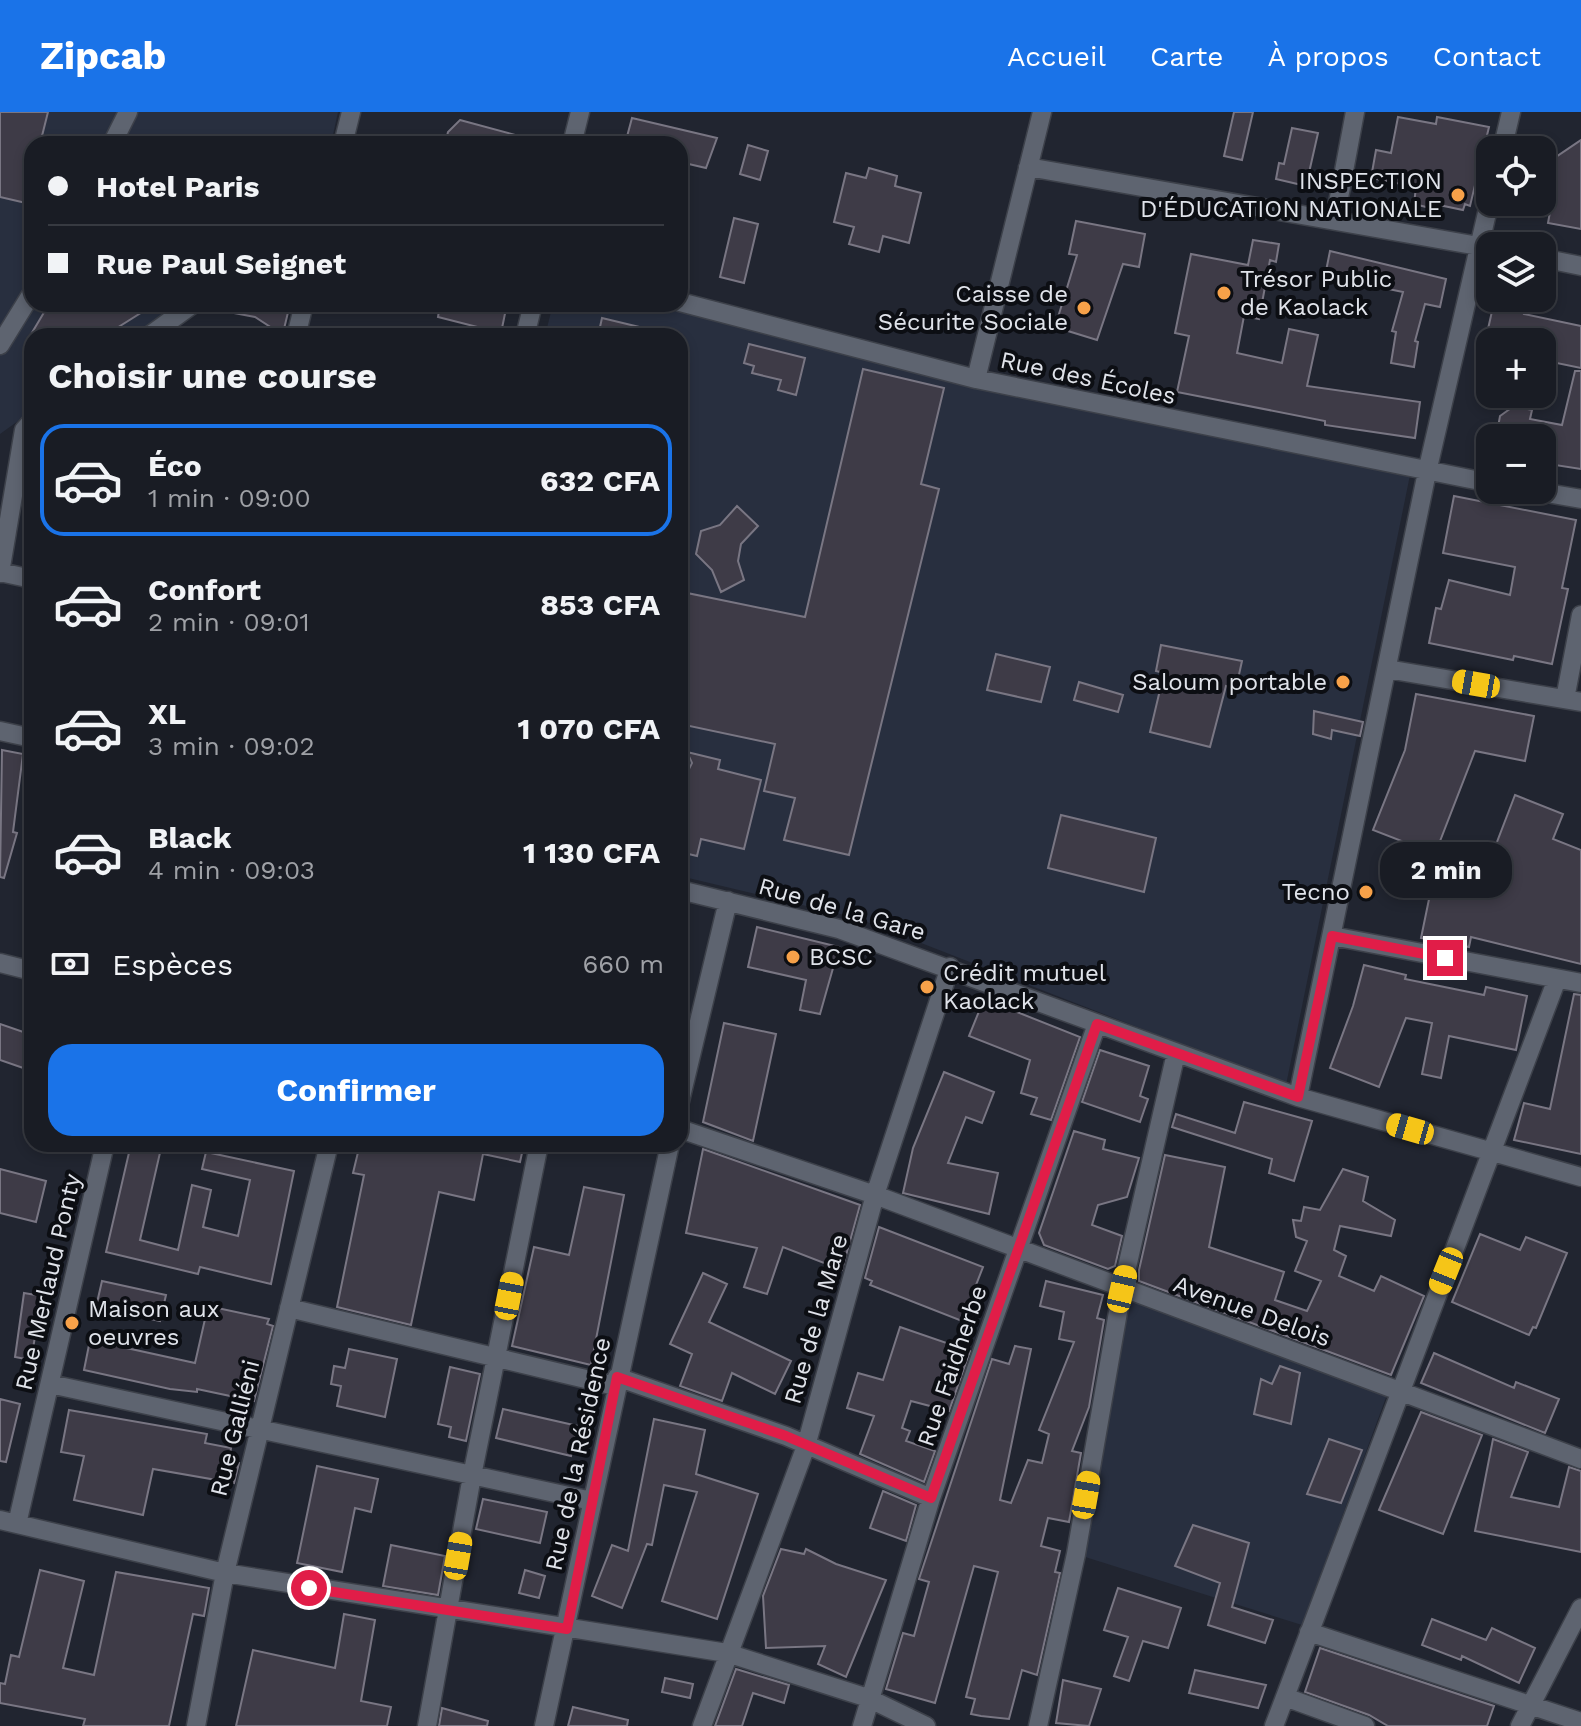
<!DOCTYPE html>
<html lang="fr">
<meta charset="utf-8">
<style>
:root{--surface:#191c24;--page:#22252c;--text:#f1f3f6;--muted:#9fa1a6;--line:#373a41;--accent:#1a73e8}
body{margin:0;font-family:"Work Sans",sans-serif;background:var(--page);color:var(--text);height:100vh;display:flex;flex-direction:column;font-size:30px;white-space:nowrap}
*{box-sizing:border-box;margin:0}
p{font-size:26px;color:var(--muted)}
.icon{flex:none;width:44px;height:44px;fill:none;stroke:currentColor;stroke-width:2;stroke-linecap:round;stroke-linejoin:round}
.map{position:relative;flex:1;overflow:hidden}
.side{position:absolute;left:24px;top:216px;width:664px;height:824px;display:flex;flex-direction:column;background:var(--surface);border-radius:24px;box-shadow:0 4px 12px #0003,0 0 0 2px var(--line)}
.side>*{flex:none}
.hud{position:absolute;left:24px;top:24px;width:664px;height:176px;border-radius:24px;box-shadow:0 4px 12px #0003,0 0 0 2px var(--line);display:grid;align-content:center;height:176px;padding:0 24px;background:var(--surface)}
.fabs{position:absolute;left:1476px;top:24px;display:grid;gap:16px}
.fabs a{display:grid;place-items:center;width:80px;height:80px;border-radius:16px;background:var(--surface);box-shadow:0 4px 12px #0003,0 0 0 2px var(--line);font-size:40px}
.end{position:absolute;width:36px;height:36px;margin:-18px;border:10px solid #e11d48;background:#fff;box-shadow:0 0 0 4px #fff}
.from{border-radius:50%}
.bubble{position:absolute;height:56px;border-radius:24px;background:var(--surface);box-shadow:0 4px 12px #0003,0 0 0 2px var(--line);font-size:26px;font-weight:700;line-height:56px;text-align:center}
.car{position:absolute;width:24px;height:48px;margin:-24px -12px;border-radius:10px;box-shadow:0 0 6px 2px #0007;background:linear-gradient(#f5c518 24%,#345 0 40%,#f5c518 0 76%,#345 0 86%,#f5c518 0)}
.hud b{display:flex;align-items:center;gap:28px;height:76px;font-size:30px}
.hud b+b{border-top:2px solid var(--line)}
.hud i{width:20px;height:20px;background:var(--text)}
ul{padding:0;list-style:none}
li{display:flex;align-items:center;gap:24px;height:112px;margin:0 16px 12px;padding:0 8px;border:4px solid transparent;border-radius:24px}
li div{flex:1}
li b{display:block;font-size:30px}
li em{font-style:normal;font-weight:700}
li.selected{border-color:var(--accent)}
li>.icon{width:72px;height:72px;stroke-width:1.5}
h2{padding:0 24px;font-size:36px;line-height:96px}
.pay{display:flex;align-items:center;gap:20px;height:88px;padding:0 24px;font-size:30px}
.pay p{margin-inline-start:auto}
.cta{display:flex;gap:16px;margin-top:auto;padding:16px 24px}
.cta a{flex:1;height:92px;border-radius:24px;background:var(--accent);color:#fff;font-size:32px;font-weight:700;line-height:92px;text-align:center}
header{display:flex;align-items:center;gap:48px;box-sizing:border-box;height:112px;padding:0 40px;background:var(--accent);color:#fff}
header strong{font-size:38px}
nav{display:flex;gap:44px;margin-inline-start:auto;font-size:28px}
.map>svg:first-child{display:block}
</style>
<header>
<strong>Zipcab</strong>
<nav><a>Accueil</a><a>Carte</a><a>À propos</a><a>Contact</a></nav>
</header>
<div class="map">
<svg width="1581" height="1614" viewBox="0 0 1581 1614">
<rect width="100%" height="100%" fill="#212530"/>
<path fill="#282f3f" d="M 0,0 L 338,0 L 331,32 L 32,32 L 32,192 L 182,192 L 137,224 L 32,224 L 32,299 L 0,322 Z
M 553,192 L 652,192 L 990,277 L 1410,363 L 1286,973 L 857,806 L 680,764 L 680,224 L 545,224 Z
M 1125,1186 L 1388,1280 L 1302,1513 L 1082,1444 Z"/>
<path fill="#3e3b47" stroke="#797683" stroke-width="2" d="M 0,0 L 48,0 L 40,32 L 32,32 L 32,66 L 26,91 L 0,85 Z
M 1234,0 L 1253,0 L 1242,48 L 1224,44 Z
M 1398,5 L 1436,12 L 1437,5 L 1489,15 L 1470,94 L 1465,92 L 1463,98 L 1439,93 L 1438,98 L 1414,92 L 1416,75 L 1371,66 L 1376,38 L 1391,41 Z
M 632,6 L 717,26 L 706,56 L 680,50 L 680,32 L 625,32 Z
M 460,8 L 530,27 L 530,32 L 445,32 L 448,20 Z
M 1292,16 L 1318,21 L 1306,74 L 1276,67 L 1279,51 L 1284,52 Z
M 1581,28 L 1581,117 L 1548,111 L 1552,89 L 1542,87 L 1542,73 L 1553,47 Z
M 748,33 L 768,39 L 760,68 L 740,62 Z
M 869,56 L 897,64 L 895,74 L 921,81 L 909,131 L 883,124 L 879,140 L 849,132 L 854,115 L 834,110 L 846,61 L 866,66 Z
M 734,106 L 758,112 L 744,171 L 720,165 Z
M 1076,109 L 1145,122 L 1139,155 L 1123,152 L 1097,228 L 1055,215 L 1077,143 L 1069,142 Z
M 1253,128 L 1279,132 L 1276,150 L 1270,148 L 1259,207 L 1244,204 L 1237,241 L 1282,251 L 1289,217 L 1318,223 L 1307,274 L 1420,290 L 1415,326 L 1325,313 L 1325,309 L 1177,280 L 1189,224 L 1175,221 L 1191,142 L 1248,153 Z
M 1330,139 L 1446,167 L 1440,195 L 1425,192 L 1415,229 L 1418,230 L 1414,255 L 1391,251 L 1396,220 L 1392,219 L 1403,180 L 1325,164 Z
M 1495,186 L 1528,186 L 1524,202 L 1581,214 L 1581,256 L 1542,248 L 1542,230 L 1535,230 L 1536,227 L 1488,217 Z
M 49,192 L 155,192 L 104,224 L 30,224 Z
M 224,192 L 290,192 L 284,217 L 272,216 L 255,205 L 223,199 Z
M 440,192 L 507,192 L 501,221 L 438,205 Z
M 602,206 L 652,218 L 651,224 L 598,224 Z
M 749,232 L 805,246 L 796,283 L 778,278 L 781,268 L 752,261 L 754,254 L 744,251 Z
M 863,257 L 944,276 L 921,372 L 939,377 L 849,743 L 784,728 L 795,686 L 764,679 L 775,632 L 680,612 L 680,501 L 687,481 L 805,505 Z
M 1575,259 L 1581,259 L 1581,357 L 1542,351 L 1542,326 L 1496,326 L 1500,304 L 1514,294 L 1532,298 L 1530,307 L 1562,313 Z
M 1454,384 L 1576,408 L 1562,476 L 1568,477 L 1552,552 L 1514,544 L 1513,548 L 1429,531 L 1436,496 L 1441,497 L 1449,468 L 1510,483 L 1515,455 L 1443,441 Z
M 737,394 L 758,414 L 741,432 L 738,449 L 744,468 L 721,480 L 712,458 L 696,442 L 701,419 L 720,413 Z
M 1161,533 L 1242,549 L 1236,576 L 1226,574 L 1210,635 L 1150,620 L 1164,561 L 1156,559 Z
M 996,542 L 1050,555 L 1041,590 L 987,578 Z
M 1079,570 L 1123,583 L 1118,600 L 1074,588 Z
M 1416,582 L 1534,604 L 1525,649 L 1475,639 L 1435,742 L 1373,718 L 1405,638 Z
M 1314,599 L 1363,610 L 1360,624 L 1332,618 L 1331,627 L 1313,622 Z
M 2,638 L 23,642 L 13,720 L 17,721 L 4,766 L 0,765 Z
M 687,640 L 720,648 L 718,657 L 761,668 L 744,737 L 701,727 L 697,744 L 680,740 L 680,663 L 687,661 L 692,651 Z
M 1515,683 L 1563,702 L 1553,727 L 1581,738 L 1581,852 L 1471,825 L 1469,835 L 1421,826 L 1434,763 L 1505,777 L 1512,751 L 1492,743 Z
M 1061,703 L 1156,726 L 1144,780 L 1048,756 Z
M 757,815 L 839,835 L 820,902 L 800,898 L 806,868 L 748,855 Z
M 1364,853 L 1406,863 L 1405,867 L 1484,883 L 1486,875 L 1527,884 L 1516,938 L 1449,924 L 1441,966 L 1422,962 L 1432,911 L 1406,906 L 1379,975 L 1330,956 L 1353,894 Z
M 1574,882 L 1581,883 L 1581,1042 L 1514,1028 L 1524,991 L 1550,997 Z
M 984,887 L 1080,925 L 1051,1008 L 1031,1002 L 1037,986 L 1021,981 L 1030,948 L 969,924 Z
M 724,911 L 776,922 L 753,1029 L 703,1010 Z
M 0,912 L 32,923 L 32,959 L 0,948 Z
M 1100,938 L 1149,954 L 1140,984 L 1148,987 L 1140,1010 L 1082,990 Z
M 944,960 L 994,980 L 982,1011 L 966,1005 L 948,1051 L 998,1061 L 989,1102 L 903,1081 L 913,1036 Z
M 1244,990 L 1312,1009 L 1294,1069 L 1269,1061 L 1272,1047 L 1172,1015 L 1176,1002 L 1235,1021 Z
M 1074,1019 L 1105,1028 L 1103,1037 L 1139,1046 L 1127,1085 L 1098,1093 L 1092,1113 L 1122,1124 L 1115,1154 L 1108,1157 L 1044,1133 L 1039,1121 Z
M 131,1032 L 162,1032 L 140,1128 L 178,1138 L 192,1073 L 211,1078 L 203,1115 L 238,1124 L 250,1068 L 202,1057 L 206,1040 L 294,1059 L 271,1172 L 200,1155 L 198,1162 L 106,1140 Z
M 360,1032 L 524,1032 L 520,1050 L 483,1042 L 474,1088 L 439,1080 L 411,1213 L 337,1195 L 364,1063 L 353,1061 Z
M 703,1037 L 860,1093 L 842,1158 L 783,1135 L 767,1182 L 744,1175 L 757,1136 L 686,1121 Z
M 1165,1043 L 1225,1055 L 1209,1135 L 1284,1160 L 1275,1188 L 1307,1199 L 1321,1169 L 1295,1159 L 1307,1129 L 1296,1125 L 1293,1108 L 1301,1109 L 1304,1095 L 1320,1098 L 1343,1057 L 1368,1065 L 1363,1089 L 1395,1108 L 1391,1124 L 1340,1114 L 1334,1138 L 1346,1144 L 1339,1164 L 1374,1179 L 1381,1164 L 1424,1184 L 1391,1263 L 1139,1169 L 1139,1158 Z
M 0,1057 L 46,1069 L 36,1110 L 0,1101 Z
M 584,1075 L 624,1083 L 591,1253 L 512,1234 L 534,1135 L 569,1143 Z
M 879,1115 L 983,1155 L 962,1209 L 870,1173 L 872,1169 L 865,1166 Z
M 1480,1122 L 1520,1138 L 1526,1125 L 1567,1141 L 1536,1216 L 1533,1215 L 1529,1223 L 1452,1190 Z
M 703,1161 L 727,1172 L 709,1210 L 791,1249 L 775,1282 L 732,1261 L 722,1289 L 680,1274 L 692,1242 L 670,1232 Z
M 102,1169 L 166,1183 L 160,1209 L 96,1195 Z
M 1046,1169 L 1103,1183 L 1097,1206 L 1104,1208 L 1089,1295 L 1072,1339 L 1081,1341 L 1069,1410 L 1048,1406 L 1041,1434 L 1060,1439 L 1055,1460 L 1060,1461 L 1037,1563 L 1022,1558 L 1009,1607 L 981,1604 L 971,1602 L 975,1587 L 966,1585 L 998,1460 L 974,1454 L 935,1591 L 886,1577 L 903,1521 L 914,1524 L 929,1470 L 919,1467 L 992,1247 L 1009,1252 L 1015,1234 L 1031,1237 L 1000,1388 L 1011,1391 L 1028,1348 L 1042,1351 L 1049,1322 L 1039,1318 L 1074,1230 L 1059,1227 L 1064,1200 L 1040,1194 Z
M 24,1181 L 42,1184 L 31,1248 L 15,1245 Z
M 208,1194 L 269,1207 L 267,1212 L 273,1214 L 254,1289 L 197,1277 L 197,1280 L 170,1277 L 84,1258 L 90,1228 L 195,1251 Z
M 900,1215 L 970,1239 L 949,1299 L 911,1289 L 902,1316 L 910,1319 L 906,1329 L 935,1339 L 924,1370 L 860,1342 L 874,1304 L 847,1296 L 858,1261 L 883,1268 Z
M 349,1237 L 397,1247 L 385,1305 L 337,1294 L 341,1274 L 331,1272 L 334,1254 L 345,1256 Z
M 1434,1241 L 1514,1276 L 1516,1270 L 1559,1287 L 1545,1321 L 1421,1271 Z
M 1280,1254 L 1300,1261 L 1291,1312 L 1254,1302 L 1261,1267 L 1272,1272 Z
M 450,1255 L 480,1262 L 466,1329 L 449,1325 L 451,1315 L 438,1312 Z
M 0,1287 L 20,1292 L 6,1350 L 0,1349 Z
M 503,1297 L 578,1314 L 571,1344 L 496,1326 Z
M 69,1298 L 207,1322 L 205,1331 L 231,1336 L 229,1349 L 239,1351 L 234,1371 L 153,1357 L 143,1403 L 74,1388 L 84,1344 L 61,1340 Z
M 1421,1300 L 1482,1323 L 1443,1422 L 1379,1398 Z
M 654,1307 L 705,1318 L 696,1362 L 758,1382 L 717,1507 L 662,1489 L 697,1380 L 664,1373 L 652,1433 L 647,1432 L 622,1496 L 592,1484 L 612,1433 L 628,1439 Z
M 1329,1327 L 1362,1338 L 1341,1391 L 1307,1382 Z
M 1493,1327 L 1528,1340 L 1511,1385 L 1559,1395 L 1569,1355 L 1581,1359 L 1581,1440 L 1475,1419 Z
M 317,1354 L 378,1367 L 371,1400 L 355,1396 L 342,1460 L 297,1451 Z
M 883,1379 L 916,1393 L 906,1429 L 870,1416 Z
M 483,1387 L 547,1400 L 540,1431 L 476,1417 Z
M 1193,1413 L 1249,1431 L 1232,1495 L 1273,1508 L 1265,1531 L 1208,1513 L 1220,1471 L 1175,1454 Z
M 391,1433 L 445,1444 L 438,1483 L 383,1474 Z
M 781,1437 L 804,1442 L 806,1437 L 836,1452 L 886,1468 L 846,1565 L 818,1552 L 825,1534 L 766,1536 L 763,1484 Z
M 40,1458 L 84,1469 L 63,1556 L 94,1563 L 116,1460 L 209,1476 L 204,1504 L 193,1502 L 169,1614 L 83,1614 L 85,1607 L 0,1591 L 0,1571 L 5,1572 L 11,1543 L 19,1545 Z
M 525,1458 L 545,1464 L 539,1486 L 519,1481 Z
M 1118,1476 L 1181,1496 L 1168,1536 L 1143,1529 L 1129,1569 L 1114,1564 L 1128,1525 L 1104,1518 Z
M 344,1502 L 375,1508 L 361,1589 L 391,1595 L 387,1614 L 236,1614 L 253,1538 L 335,1556 Z
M 1432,1507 L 1486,1528 L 1492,1516 L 1535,1536 L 1519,1571 L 1462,1544 L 1461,1548 L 1422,1533 Z
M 1320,1536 L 1494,1594 L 1487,1614 L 1388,1614 L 1369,1603 L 1305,1580 Z
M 736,1557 L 789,1573 L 784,1591 L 753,1581 L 742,1614 L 715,1614 Z
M 1195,1558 L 1266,1573 L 1258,1596 L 1189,1581 Z
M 665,1566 L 693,1572 L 690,1586 L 662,1580 Z
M 1063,1568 L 1101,1577 L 1089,1614 L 1056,1611 Z
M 573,1595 L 628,1608 L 627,1614 L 568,1614 Z
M 442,1596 L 488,1609 L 487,1614 L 439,1614 Z"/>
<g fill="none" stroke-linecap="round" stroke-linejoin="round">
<defs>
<path id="minor" d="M 112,32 L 128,0
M 343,32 L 351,0
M 572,32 L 580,0
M 1502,38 L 1511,0
M 1028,55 L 1490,136
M 1335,107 L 1355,0
M 1542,146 L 1581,154
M 680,190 L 976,267 L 1490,371
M 149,224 L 193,192
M 296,224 L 304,192
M 525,224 L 533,192
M 0,233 L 32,181
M 976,267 L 1042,0
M 1529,378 L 1581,387
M 0,460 L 32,467
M 0,461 L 24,318 L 32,309
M 1387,557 L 1581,590
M 1565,587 L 1581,503
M 0,619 L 32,626
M 680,650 L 680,651
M 680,778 L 839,817 L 1298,985 L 1581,1065
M 1332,824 L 1581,871
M 0,851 L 32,859
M 1298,985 L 1427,360 L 1490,88
M 680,989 L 728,789
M 680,1017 L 875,1083 L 1581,1347
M 289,1196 L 615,1274
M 617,1265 L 786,1324 L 931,1386
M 50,1272 L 592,1389
M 0,1408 L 225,1461 L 727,1541 L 868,1586 L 926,1614
M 17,1412 L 105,1032
M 1309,1520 L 1581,1610
M 1285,1585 L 1365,1614
M 196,1614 L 225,1461 L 329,1032
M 427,1614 L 472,1364 L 539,1032
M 544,1614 L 670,1032
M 702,1614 L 806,1334 L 875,1083 L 950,855
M 862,1614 L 931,1386 L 1097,912
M 1038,1614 L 1076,1442 L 1122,1177 L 1176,941
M 1274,1614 L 1557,867
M 1520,1614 L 1581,1496"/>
</defs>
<use href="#minor" stroke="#3d414a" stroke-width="21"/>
<use href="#minor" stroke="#5e6470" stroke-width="18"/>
</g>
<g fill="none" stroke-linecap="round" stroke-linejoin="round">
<path stroke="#e11d48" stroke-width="10" d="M 309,1476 L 567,1517 L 617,1265 L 786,1324 L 931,1386 L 1097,912 L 1298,985 L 1332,824 L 1445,846"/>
</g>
<g fill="#f7a149" stroke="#0c0e13" stroke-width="3">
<circle cx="1458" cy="83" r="8"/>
<circle cx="1224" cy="181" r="8"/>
<circle cx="1084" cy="196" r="8"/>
<circle cx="1343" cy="570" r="8"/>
<circle cx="1366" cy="780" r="8"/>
<circle cx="793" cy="845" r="8"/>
<circle cx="927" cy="875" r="8"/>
<circle cx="72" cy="1211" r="8"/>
</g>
<g text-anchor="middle" stroke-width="8" stroke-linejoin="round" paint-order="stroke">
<g font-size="24" fill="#e0e3ea" stroke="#0c0e13" text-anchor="end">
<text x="1442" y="77">INSPECTION<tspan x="1442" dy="28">D'ÉDUCATION NATIONALE</tspan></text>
<text x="1240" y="175" text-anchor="start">Trésor Public<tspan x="1240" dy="28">de Kaolack</tspan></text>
<text x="1068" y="190">Caisse de<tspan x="1068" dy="28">Sécurite Sociale</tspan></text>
<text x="1327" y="578">Saloum portable</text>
<text x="1350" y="788">Tecno</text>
<text x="809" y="853" text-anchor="start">BCSC</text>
<text x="943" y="869" text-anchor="start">Crédit mutuel<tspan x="943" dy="28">Kaolack</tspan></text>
<text x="88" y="1205" text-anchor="start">Maison aux<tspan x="88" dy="28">oeuvres</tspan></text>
</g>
<g font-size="24" fill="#e0e3ea" stroke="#0c0e13">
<text transform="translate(1088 266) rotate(12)" y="8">Rue des Écoles</text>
<text transform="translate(842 797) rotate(16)" y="8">Rue de la Gare</text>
<text transform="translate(48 1170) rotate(-77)" y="8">Rue Merlaud Ponty</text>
<text transform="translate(1252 1199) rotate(20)" y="8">Avenue Delois</text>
<text transform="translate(816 1207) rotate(-74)" y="8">Rue de la Mare</text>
<text transform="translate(952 1254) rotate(-71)" y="8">Rue Faidherbe</text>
<text transform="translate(235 1316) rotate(-76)" y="8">Rue Galliéni</text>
<text transform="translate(578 1342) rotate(-78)" y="8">Rue de la Résidence</text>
</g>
</g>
</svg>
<div class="fabs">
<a><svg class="icon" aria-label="locate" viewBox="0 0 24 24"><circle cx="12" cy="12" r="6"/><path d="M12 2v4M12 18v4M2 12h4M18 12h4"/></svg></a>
<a><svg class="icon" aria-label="layers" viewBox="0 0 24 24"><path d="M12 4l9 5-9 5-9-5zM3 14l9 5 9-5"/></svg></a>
<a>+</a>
<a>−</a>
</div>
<i class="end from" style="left:309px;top:1476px"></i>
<i class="end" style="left:1445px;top:846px"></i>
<div class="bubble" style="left:1380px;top:730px;width:132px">2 min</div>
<i class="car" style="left:1476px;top:572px;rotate:280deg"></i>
<i class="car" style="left:1410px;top:1017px;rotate:286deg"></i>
<i class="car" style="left:1446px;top:1159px;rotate:202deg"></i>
<i class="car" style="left:1122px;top:1177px;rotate:13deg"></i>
<i class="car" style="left:509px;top:1184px;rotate:11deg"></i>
<i class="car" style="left:1086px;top:1383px;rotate:10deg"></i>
<i class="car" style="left:458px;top:1444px;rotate:10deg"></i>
<div class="hud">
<b><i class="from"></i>Hotel Paris</b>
<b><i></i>Rue Paul Seignet</b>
</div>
<section class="side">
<h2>Choisir une course</h2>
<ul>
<li class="selected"><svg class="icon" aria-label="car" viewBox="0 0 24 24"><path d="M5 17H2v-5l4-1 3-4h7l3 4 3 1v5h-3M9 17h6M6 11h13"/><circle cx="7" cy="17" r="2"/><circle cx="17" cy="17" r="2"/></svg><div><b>Éco</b><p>1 min · 09:00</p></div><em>632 CFA</em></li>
<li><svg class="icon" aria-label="car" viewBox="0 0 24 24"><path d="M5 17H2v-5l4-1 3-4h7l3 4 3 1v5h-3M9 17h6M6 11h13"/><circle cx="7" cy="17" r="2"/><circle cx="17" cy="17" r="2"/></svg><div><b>Confort</b><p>2 min · 09:01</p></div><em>853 CFA</em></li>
<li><svg class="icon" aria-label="car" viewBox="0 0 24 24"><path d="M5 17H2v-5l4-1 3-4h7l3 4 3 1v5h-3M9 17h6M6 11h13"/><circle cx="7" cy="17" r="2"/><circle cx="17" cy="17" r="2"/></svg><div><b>XL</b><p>3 min · 09:02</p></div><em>1 070 CFA</em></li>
<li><svg class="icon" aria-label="car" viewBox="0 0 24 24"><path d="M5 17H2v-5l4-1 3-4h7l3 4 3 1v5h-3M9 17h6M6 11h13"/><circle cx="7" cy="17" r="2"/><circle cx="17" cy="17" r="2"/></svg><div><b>Black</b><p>4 min · 09:03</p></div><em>1 130 CFA</em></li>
</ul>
<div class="pay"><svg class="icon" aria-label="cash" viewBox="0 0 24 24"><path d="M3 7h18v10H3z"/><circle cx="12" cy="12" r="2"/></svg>Espèces<p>660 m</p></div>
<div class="cta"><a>Confirmer</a></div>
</section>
</div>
